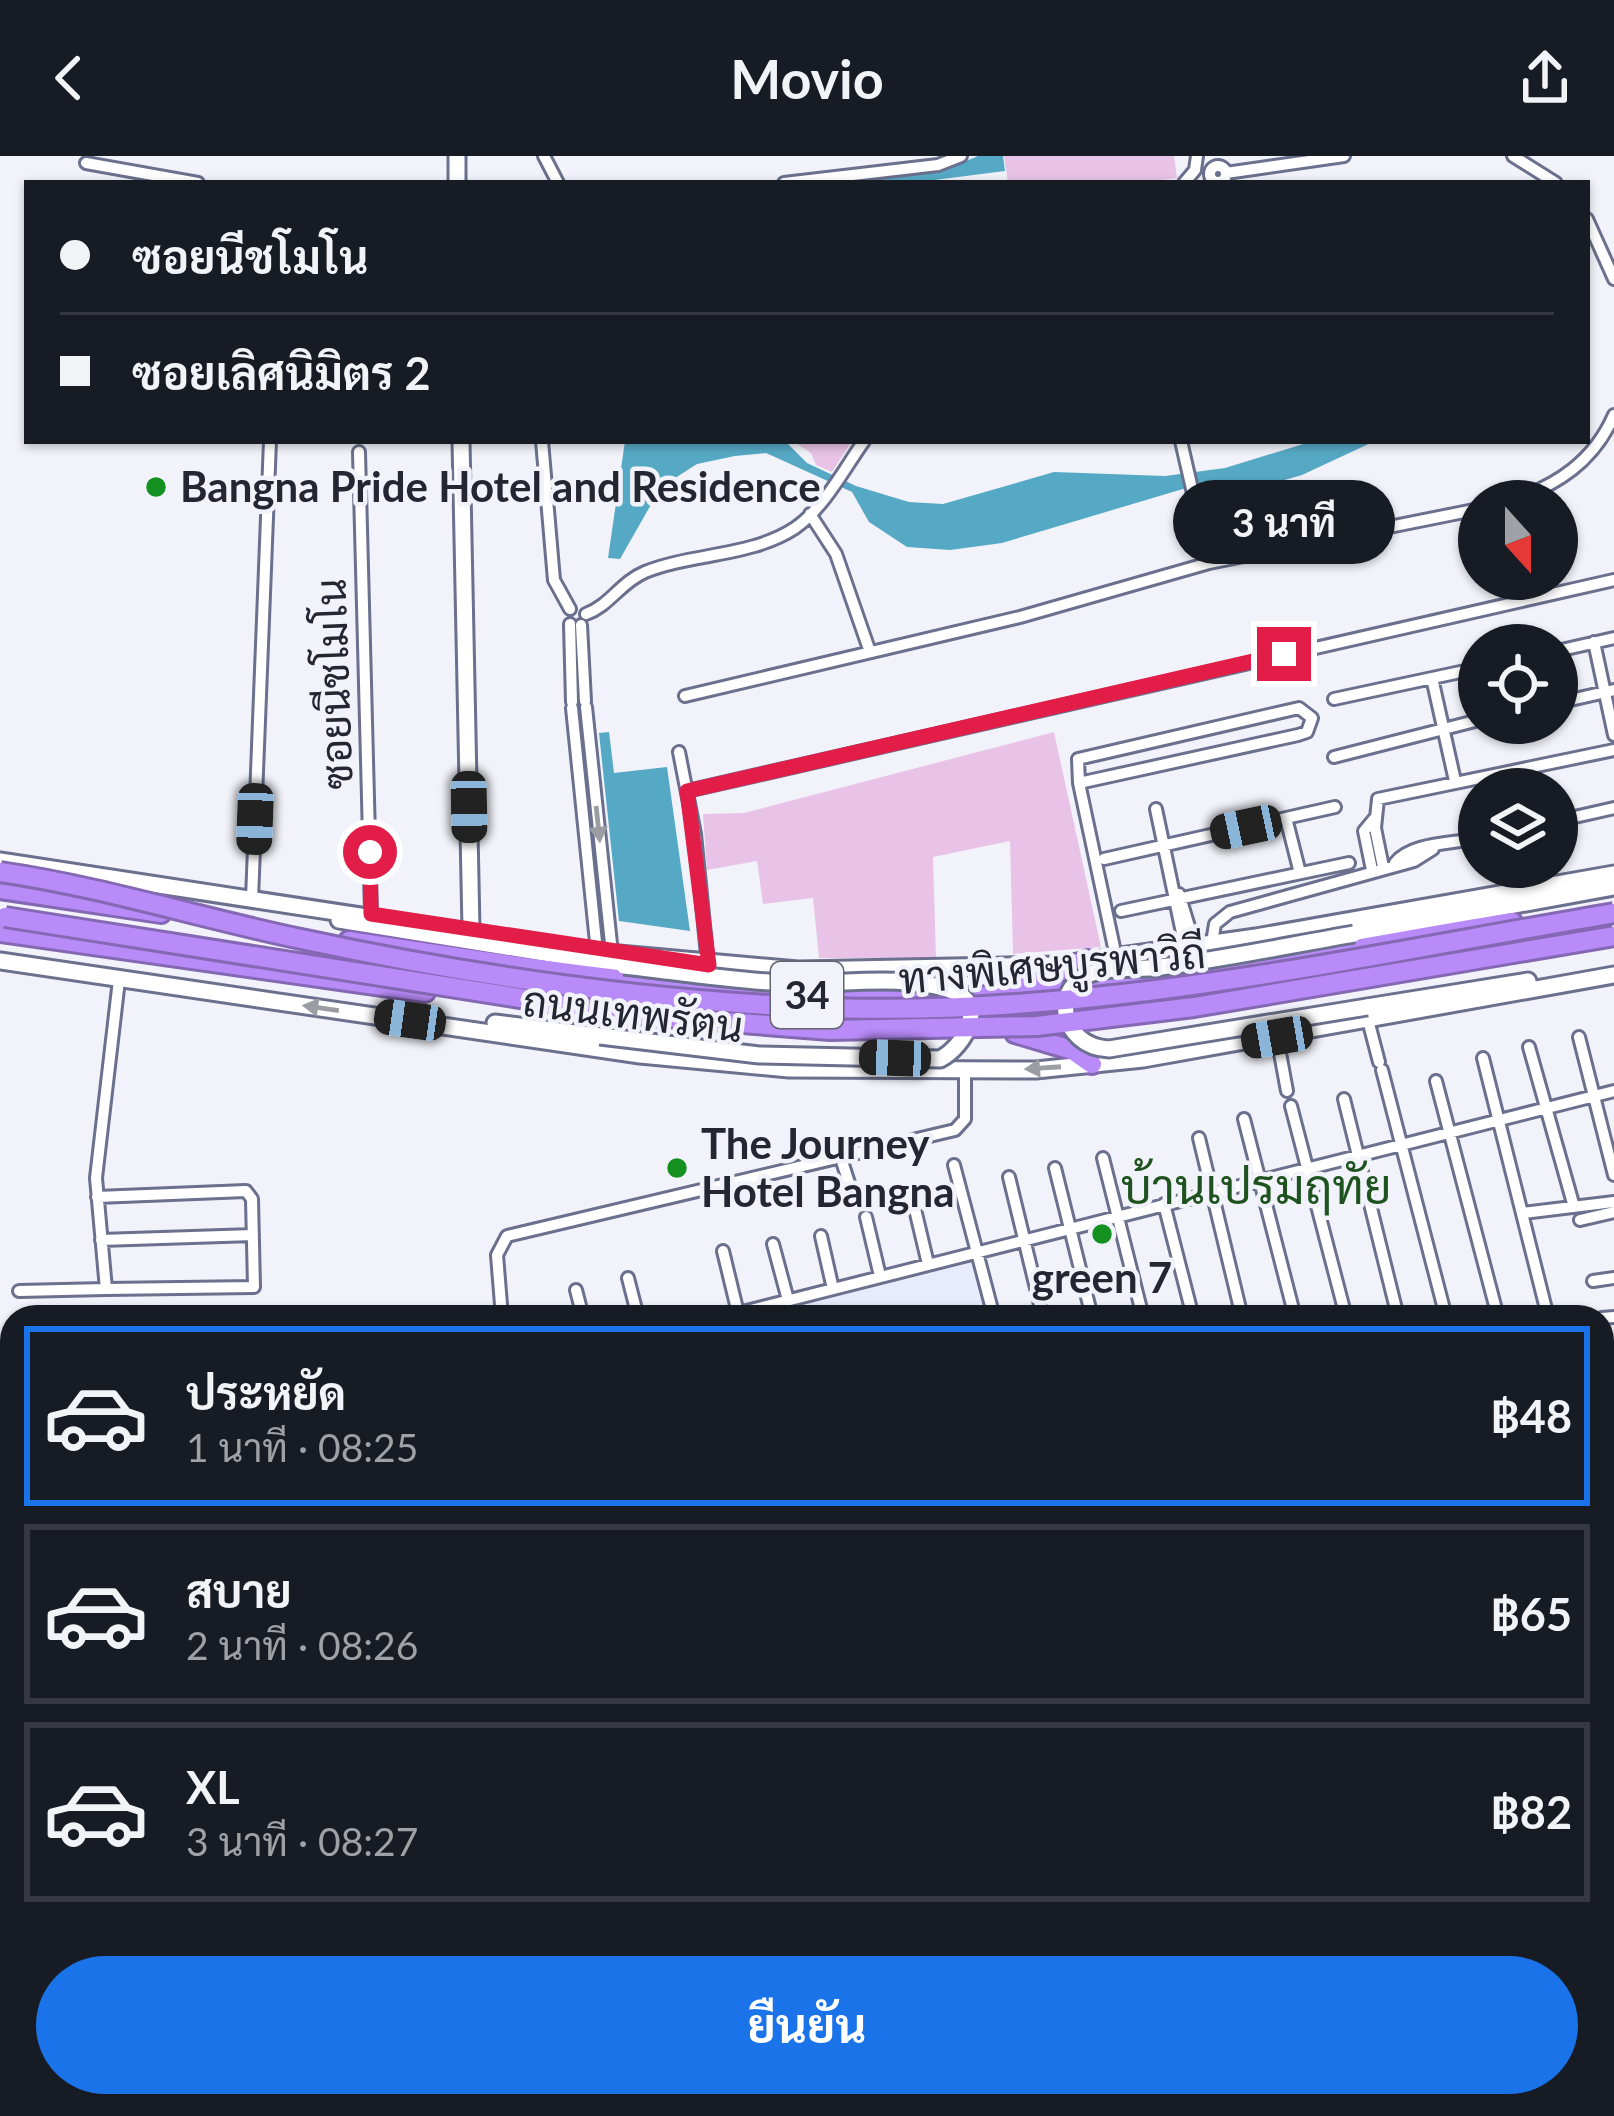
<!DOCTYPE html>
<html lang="th">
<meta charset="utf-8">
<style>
:root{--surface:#171b24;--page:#242831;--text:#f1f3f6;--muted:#9ea1a6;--line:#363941;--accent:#1a73e8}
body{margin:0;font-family:Lato,Sarabun,sans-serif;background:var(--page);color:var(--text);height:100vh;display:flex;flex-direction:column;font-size:45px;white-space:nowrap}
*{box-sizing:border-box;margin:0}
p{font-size:39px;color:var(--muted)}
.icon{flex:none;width:66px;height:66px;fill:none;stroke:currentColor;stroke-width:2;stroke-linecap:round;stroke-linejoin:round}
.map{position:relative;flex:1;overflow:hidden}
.side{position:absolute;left:0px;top:1149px;width:1614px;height:813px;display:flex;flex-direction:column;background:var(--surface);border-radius:36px 36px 0 0;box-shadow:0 3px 9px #0004}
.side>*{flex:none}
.hud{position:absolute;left:24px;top:24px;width:1566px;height:264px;border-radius:0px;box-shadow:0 3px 9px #0004;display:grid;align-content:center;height:264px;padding:0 36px;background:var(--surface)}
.needle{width:78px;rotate:159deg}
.tools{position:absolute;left:1458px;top:324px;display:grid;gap:24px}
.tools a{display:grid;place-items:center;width:120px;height:120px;border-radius:50%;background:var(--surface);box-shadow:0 3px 9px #0004;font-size:60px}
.end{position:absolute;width:54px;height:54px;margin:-27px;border:15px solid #e11d48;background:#fff;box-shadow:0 0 0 6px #fff}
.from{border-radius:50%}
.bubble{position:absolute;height:84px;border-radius:42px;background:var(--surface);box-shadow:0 3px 9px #0004;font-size:39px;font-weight:700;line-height:84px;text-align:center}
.car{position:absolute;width:36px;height:72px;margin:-36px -18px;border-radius:15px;box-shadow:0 0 9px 3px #0007;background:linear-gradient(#222 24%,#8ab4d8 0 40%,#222 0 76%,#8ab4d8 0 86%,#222 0)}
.hud b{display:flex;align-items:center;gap:42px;height:114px;font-size:45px}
.hud b+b{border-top:3px solid var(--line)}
.hud i{width:30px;height:30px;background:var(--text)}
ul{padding:21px 0 0;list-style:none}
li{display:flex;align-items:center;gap:36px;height:180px;margin:0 24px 18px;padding:0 12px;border:6px solid var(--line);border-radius:0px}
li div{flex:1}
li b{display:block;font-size:45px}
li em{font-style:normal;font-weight:700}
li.active{border-color:var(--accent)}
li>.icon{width:108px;height:108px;stroke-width:1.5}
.cta{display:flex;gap:24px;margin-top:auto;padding:24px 36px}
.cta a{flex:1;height:138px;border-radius:72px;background:var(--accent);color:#fff;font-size:48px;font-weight:700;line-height:138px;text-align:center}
header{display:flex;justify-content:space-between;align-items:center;height:156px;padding:0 36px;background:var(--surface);font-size:54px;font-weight:700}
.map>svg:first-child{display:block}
</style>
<header><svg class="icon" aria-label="back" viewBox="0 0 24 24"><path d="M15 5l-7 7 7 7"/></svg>Movio<svg class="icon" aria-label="share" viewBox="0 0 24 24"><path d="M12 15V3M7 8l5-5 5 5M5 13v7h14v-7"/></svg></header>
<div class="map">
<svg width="1614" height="1960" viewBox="0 0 1614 1960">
<rect width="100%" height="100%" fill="#f2f3fa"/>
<path fill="#e7ebfb" d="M 977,1099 L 991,1161 L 738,1161 Z
M 1614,1563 L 1614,1707 L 1602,1567 Z"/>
<path fill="#e9c3e7" d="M 1004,0 L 1174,0 L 1177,22 L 1138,27 L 1008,27 Z
M 793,285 L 852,285 L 832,316 L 816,309 L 811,297 Z
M 1054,576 L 1101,791 L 1013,798 L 1010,685 L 933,701 L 936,802 L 819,802 L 813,742 L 763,748 L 757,705 L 707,714 L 703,658 L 744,657 Z
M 0,1316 L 12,1316 L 12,1411 L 0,1412 Z"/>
<path fill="#56a9c5" d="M 978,0 L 1003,0 L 1005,15 L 911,27 L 829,27 L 944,14 Z
M 625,285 L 785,285 L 807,307 L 856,330 L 909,346 L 943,348 L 1054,316 L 1165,320 L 1225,312 L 1313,285 L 1375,285 L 1302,319 L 1257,332 L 1203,327 L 1002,387 L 950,394 L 907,391 L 869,366 L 852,336 L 766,297 L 735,300 L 697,308 L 661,331 L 620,403 L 608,402 Z
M 609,576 L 614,617 L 667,611 L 690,775 L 619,765 L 599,577 Z"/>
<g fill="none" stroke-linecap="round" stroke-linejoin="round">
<path stroke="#56a9c5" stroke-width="9" d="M 1083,1950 L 1132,1960
M 1019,1960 L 1022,1950"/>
<defs>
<path id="street" d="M 544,0 L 558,27
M 1513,0 L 1556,27
M 86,7 L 198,27
M1210 18a8 8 0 1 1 16 0a8 8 0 1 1-16 0Z
M 1226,17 L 1344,0
M 784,27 L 938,9 L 961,0
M 1184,27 L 1195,14 L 1197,0
M 1587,63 L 1614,123
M 542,285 L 554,424 L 570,453
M 1181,285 L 1209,407
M 359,296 L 371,758
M 1510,345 C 1557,330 1594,305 1614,259
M 810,358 L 836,398 L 870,496
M 586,458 C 609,450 621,426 645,416 C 692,397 751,401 795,372 C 824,352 844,313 864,285
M 570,468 L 572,546
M 581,469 L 585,545
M 1594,486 L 1614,579
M 1557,495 L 1614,482
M 1432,522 L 1455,625
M 685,540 L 1020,461 L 1209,407 L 1479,353
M 1334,543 L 1479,512
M 1557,547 L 1614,534
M 586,551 L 612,797
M 572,552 L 597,796
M 679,596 L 695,678 L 708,809
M 1334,601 L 1479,564
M 1079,627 L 1298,579 L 1307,576 L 1312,562 L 1299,552 L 1078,603 L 1079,627 L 1116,801
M 687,635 L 1614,424
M 1156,653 L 1185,791
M 1286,662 L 1300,717
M 1557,665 L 1614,652
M 1104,703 L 1335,651
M 1395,707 C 1411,686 1453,688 1479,682
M 1383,711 L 1375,672 L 1378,643 L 1614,594
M 1372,714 L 1364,675 L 1374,663
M 1179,738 L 1195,790
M 252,743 L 270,285
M 1121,755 L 1349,707
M 1212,787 L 1215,768 L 1230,756 L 1414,705 L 1433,693
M 1368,864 L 1379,906
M 1277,881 L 1287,935
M 1579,881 L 1614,1019
M 1529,891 L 1574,1051
M 1483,902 L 1548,1161
M 1382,914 L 1446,1161
M 1436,925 L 1498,1161
M 1344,943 L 1398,1161
M 1291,950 L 1346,1161
M 1244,963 L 1295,1161
M 1199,982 L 1242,1161
M 841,1002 L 855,1046
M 1103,1002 L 1143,1161
M 954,1009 L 994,1161
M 1055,1012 L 1092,1161
M 1009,1021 L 1043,1161
M 97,1041 L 246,1035 L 252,1043 L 254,1131 L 106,1133 L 96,1022 L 119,824
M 1164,1048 L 1193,1161
M 914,1049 L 928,1108
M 1523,1057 L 1614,1046
M 866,1061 L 880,1120
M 1580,1064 L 1614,1056
M 821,1080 L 833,1133
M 101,1084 L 253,1079
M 773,1088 L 788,1144
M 723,1095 L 738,1157
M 628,1122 L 638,1161
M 1593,1125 L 1614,1122
M 576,1134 L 583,1161
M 19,1135 L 106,1133
M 502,1161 L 497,1099 L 507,1080 L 955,974 L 965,963 L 965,913
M 723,1161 L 1614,935
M 1602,1162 L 1614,1161
M 0,1228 L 12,1227
M 1602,1297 L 1614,1294
M 7,1704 L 12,1700
M 1602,1763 L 1614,1764
M 1602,1813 L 1614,1813
M 1602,1869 L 1614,1869
M 0,1880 L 12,1882
M 1602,1905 L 1603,1960
M 385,1950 L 439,1960
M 481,1950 L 481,1960
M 814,1950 L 822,1960
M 1328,1950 L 1328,1960
M 531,1960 L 532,1950
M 587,1960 L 587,1950
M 640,1960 L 640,1950
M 704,1960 L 706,1950
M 756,1960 L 757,1950
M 834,1960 L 837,1950"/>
<path id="secondary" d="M 457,0 L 457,27
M 461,285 L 471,773
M 0,705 L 597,796 L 798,814 L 1057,809 L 1256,781 L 1614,718
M 339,764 L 624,810
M 1354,778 L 1614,731
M 0,805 L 640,899 L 789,913 L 1036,914 L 1143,903 L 1614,819
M 1367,851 L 1528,825
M 495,867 L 600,880"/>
<path id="highway" d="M 0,733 L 161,757
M 0,776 L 425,836
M 349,785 C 575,819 806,856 1036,837 C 1196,825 1354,792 1512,766
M 1012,836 L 1088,804
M 1015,877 L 1072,894 L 1092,908"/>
</defs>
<use href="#street" stroke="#6a708d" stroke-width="16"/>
<use href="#secondary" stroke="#6a708d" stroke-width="21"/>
<use href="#highway" stroke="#8568b3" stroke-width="24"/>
<use href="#street" stroke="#fff" stroke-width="10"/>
<use href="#secondary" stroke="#fff" stroke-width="15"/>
<use href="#highway" stroke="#b98bf8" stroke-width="18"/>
<defs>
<path id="secondary-bridge" d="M 1354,778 C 1290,789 1225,803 1161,811 C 1140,814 1116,810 1096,816 C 1049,827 1059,891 1109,893 L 1367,851
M 600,880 L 759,899 L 940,903 C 964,891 990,846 950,834 C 899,817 835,830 782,827 C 730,824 677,816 624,810"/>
<path id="highway-bridge" d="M 0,716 C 103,731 200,762 301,783 C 473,820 656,846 832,852 C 1095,861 1356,801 1614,757
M 5,761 L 615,857 L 830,874 L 1037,870 L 1194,851 L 1614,780"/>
</defs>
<use href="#secondary-bridge" stroke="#6a708d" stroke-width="21" stroke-linecap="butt"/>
<use href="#highway-bridge" stroke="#8568b3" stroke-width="24" stroke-linecap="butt"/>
<use href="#secondary-bridge" stroke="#fff" stroke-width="15"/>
<use href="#highway-bridge" stroke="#b98bf8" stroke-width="18"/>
</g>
<defs><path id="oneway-solid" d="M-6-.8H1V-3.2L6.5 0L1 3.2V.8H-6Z" transform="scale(3)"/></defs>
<g fill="#9c9da3">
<use href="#oneway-solid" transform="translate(598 668) rotate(84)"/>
<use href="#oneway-solid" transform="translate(321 852) rotate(-172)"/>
<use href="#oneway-solid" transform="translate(1043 912) rotate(176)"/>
</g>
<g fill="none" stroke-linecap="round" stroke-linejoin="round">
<path stroke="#e11d48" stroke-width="15" d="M 370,696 L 371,758 L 709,809 L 687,635 L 1284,498"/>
</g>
<g fill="#13901f" stroke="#f2f3fa" stroke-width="4.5">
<circle cx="156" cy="331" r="12"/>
<circle cx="677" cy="1012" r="12"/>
<circle cx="1102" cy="1078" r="12"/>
</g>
<g text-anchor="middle" stroke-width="9" stroke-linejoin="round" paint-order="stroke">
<rect fill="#f2f3fa" stroke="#62646e" stroke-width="3" x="771" y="806" width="72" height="66" rx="9"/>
<g font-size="39" font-weight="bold" fill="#242632">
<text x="807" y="853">34</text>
</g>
<g font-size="42" font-weight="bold" fill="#242632" stroke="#f2f3fa" text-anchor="start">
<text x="180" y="346">Bangna Pride Hotel and Residence</text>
<text x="701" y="1003">The Journey<tspan x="701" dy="48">Hotel Bangna</tspan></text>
<text x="1102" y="1137" text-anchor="middle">green 7</text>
</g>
<g font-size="42" fill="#242632" stroke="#f2f3fa">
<text transform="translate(334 528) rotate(-92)" y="15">ซอยนีชโมโน</text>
<text transform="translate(1052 810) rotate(-5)" y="15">ทางพิเศษบูรพาวิถี</text>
<text transform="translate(633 858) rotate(7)" y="15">ถนนเทพรัตน</text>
</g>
<g font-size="48" fill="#1e531f" stroke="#f2f3fa">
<text x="1256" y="1048">บ้านเปรมฤทัย</text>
</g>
</g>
</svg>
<div class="tools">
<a><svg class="needle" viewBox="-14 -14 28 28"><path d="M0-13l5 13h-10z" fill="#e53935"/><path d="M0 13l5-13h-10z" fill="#9ea1a6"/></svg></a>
<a><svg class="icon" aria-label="locate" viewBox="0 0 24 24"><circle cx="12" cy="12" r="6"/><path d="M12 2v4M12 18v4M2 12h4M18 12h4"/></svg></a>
<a><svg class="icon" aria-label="layers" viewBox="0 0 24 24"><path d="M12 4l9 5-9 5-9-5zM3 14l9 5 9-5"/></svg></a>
</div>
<i class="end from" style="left:370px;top:696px"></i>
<i class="end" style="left:1284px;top:498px"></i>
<div class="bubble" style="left:1173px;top:324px;width:222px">3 นาที</div>
<i class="car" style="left:469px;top:651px;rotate:179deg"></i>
<i class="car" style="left:255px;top:663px;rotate:182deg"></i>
<i class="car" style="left:1246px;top:671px;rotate:258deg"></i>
<i class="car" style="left:410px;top:864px;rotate:278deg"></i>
<i class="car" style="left:1277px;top:881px;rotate:260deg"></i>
<i class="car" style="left:895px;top:902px;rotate:272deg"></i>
<div class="hud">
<b><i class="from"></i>ซอยนีชโมโน</b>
<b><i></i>ซอยเลิศนิมิตร 2</b>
</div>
<section class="side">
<ul>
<li class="active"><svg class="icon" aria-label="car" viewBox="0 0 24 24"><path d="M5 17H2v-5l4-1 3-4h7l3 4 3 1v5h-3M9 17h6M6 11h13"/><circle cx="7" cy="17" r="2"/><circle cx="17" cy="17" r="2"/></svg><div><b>ประหยัด</b><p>1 นาที · 08:25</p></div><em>฿48</em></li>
<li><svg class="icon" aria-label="car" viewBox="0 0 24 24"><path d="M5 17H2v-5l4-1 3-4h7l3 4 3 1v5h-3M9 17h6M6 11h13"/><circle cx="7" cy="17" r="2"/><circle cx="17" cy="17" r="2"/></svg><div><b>สบาย</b><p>2 นาที · 08:26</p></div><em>฿65</em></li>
<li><svg class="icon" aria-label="car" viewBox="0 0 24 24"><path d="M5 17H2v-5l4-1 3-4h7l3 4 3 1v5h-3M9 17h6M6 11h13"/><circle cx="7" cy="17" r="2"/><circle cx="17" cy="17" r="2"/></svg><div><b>XL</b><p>3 นาที · 08:27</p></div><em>฿82</em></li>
</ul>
<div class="cta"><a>ยืนยัน</a></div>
</section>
</div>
